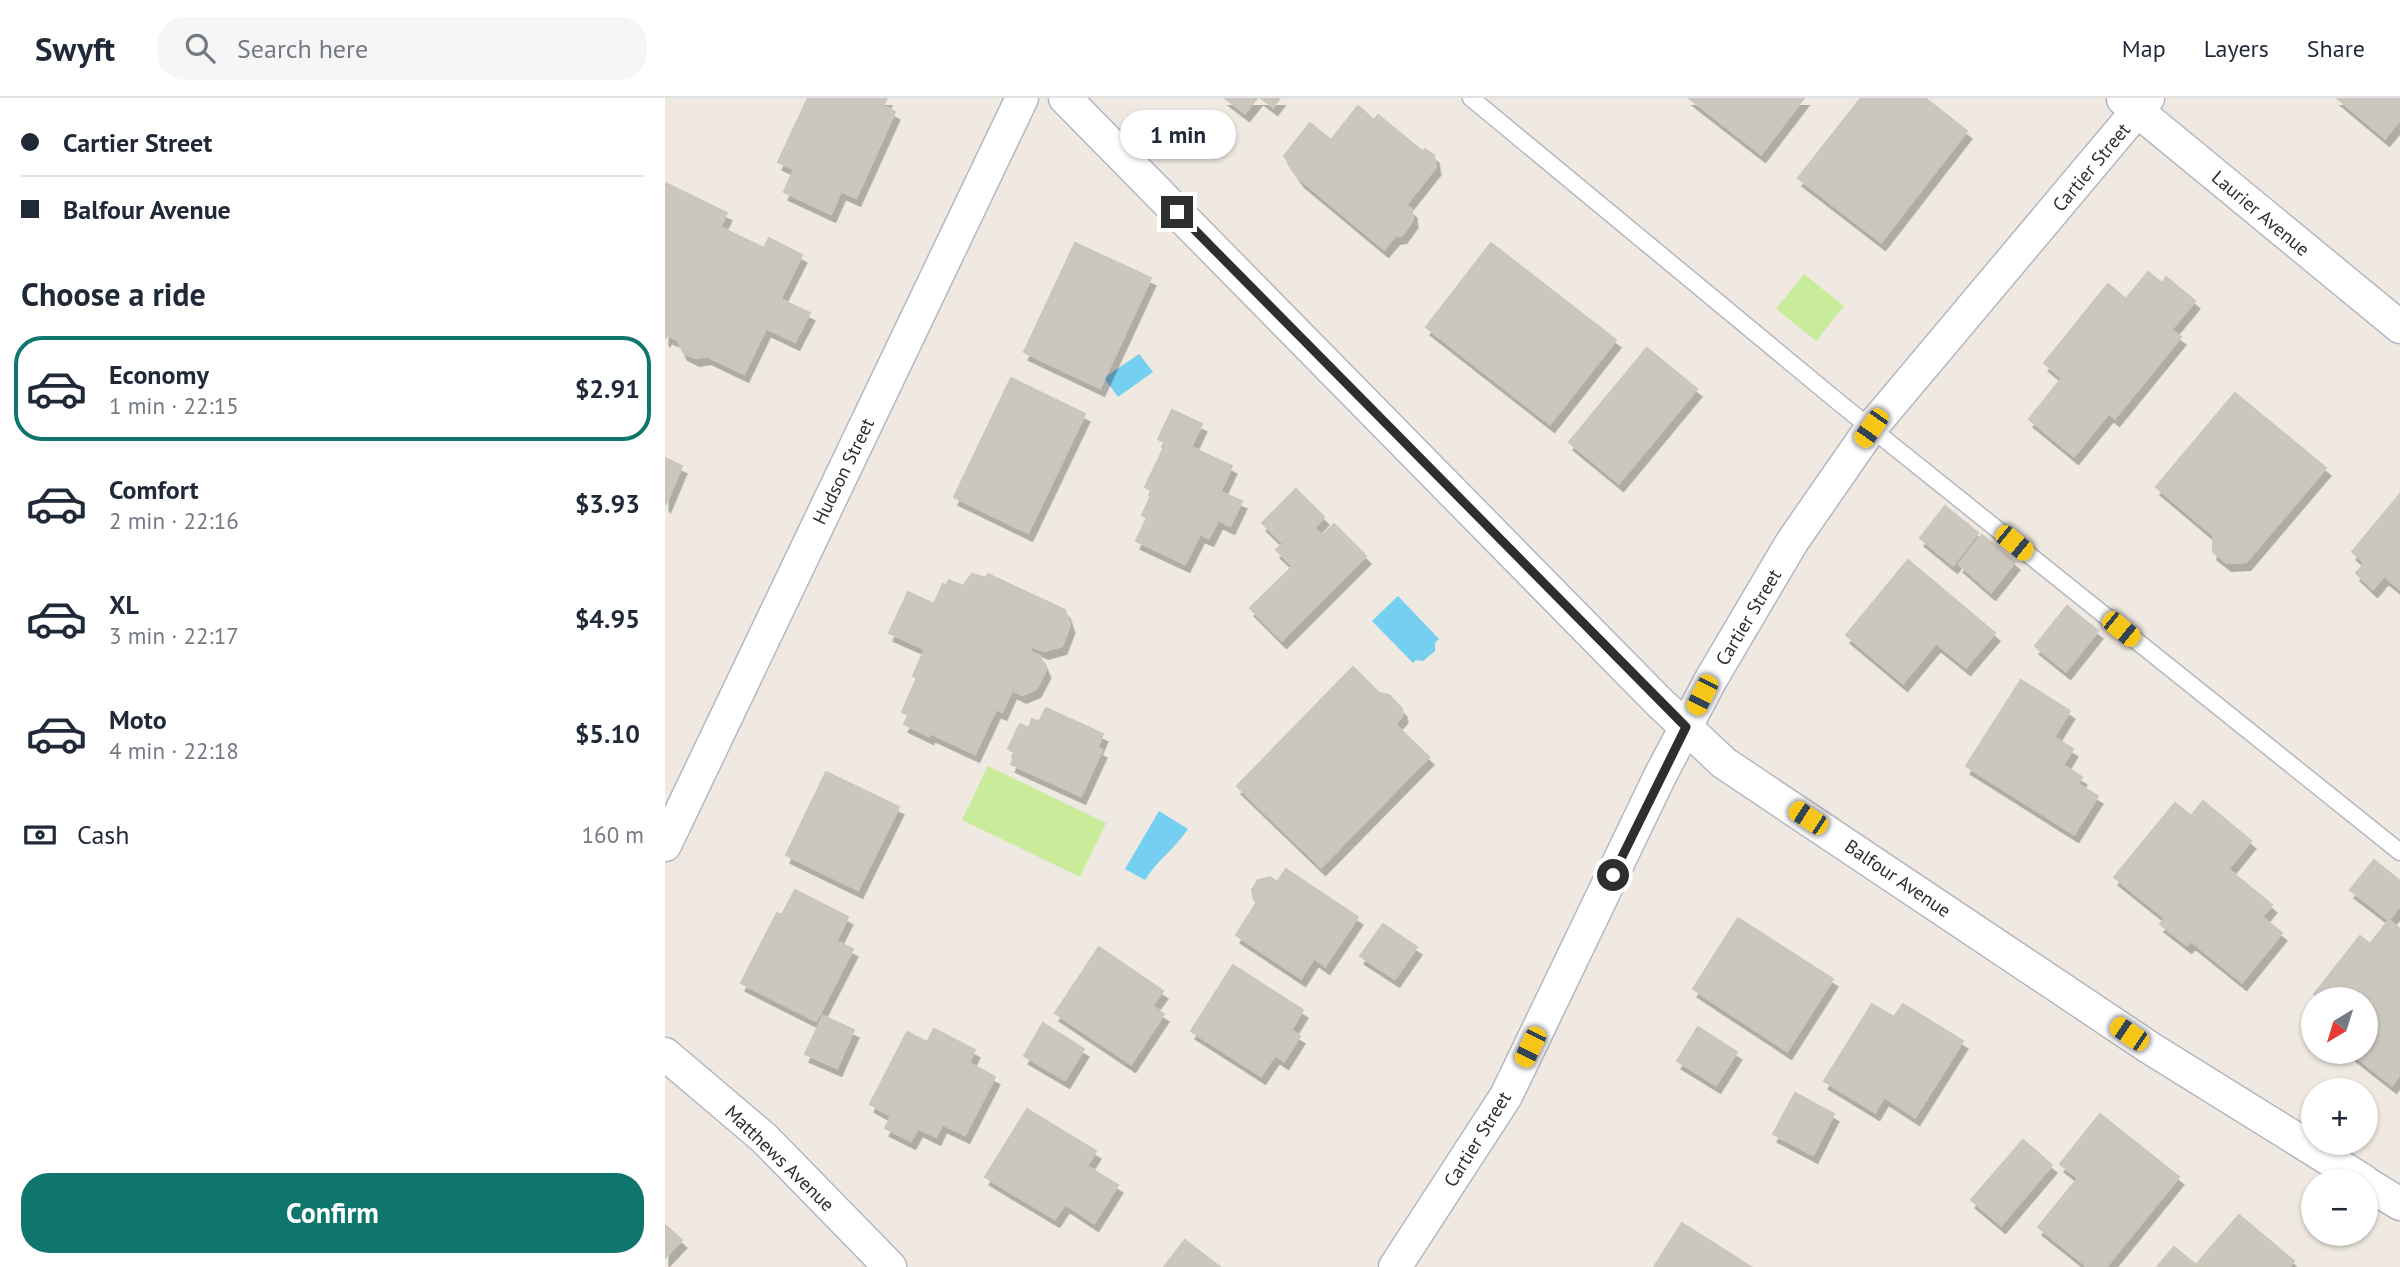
<!DOCTYPE html>
<meta charset="utf-8">
<style>
:root{--surface:#fff;--page:#f6f6f7;--text:#1f2937;--muted:#747a83;--line:#e0e1e3;--accent:#0f766e}
body{margin:0;font-family:"PT Sans",sans-serif;background:var(--page);color:var(--text);height:100vh;display:flex;flex-direction:column;font-size:26px;white-space:nowrap}
*{box-sizing:border-box;margin:0}
p{font-size:23px;color:var(--muted)}
.icon{flex:none;width:38px;height:38px;fill:none;stroke:currentColor;stroke-width:2;stroke-linecap:round;stroke-linejoin:round}
.map{position:relative;flex:1;overflow:hidden}
.side{display:flex;flex-direction:column;background:var(--surface);width:665px}
.side>*{flex:none}
.guide{display:grid;align-content:center;height:154px;padding:0 21px;background:var(--surface)}
.needle{width:46px;rotate:218deg}
.fabs{position:absolute;left:1636px;top:889px;display:grid;gap:14px}
.fabs a{display:grid;place-items:center;width:77px;height:77px;border-radius:50%;background:var(--surface);box-shadow:0 2px 5px #0004;font-size:35px}
.end{position:absolute;width:32px;height:32px;margin:-16px;border:9px solid #2e2e2e;background:#fff;box-shadow:0 0 0 4px #fff}
.from{border-radius:50%}
.bubble{position:absolute;height:49px;border-radius:24px;background:var(--surface);box-shadow:0 2px 5px #0004;font-size:23px;font-weight:800;line-height:49px;text-align:center}
.car{position:absolute;width:21px;height:42px;margin:-21px -10px;border-radius:9px;box-shadow:0 0 5px 2px #0007;background:linear-gradient(#f5c518 24%,#345 0 40%,#f5c518 0 76%,#345 0 86%,#f5c518 0)}
.guide b{display:flex;align-items:center;gap:24px;height:66px;font-size:26px}
.guide b+b{border-top:2px solid var(--line)}
.guide i{width:18px;height:18px;background:var(--text)}
ul{padding:0;list-style:none}
li{display:flex;align-items:center;gap:21px;height:105px;margin:0 14px 10px;padding:0 7px;border:4px solid transparent;border-radius:28px}
li div{flex:1}
li b{display:block;font-size:26px}
li em{font-style:normal;font-weight:800}
li.selected{border-color:var(--accent)}
li>.icon{width:63px;height:63px;stroke-width:1.5}
h2{padding:0 21px;font-size:32px;line-height:84px}
.pay{display:flex;align-items:center;gap:18px;height:77px;padding:0 21px;font-size:26px}
.pay p{margin-inline-start:auto}
.primary-button{display:flex;gap:14px;margin-top:auto;padding:14px 21px}
.primary-button a{flex:1;height:80px;border-radius:28px;background:var(--accent);color:#fff;font-size:28px;font-weight:800;line-height:80px;text-align:center}
header{display:flex;align-items:center;gap:42px;box-sizing:border-box;height:98px;padding:0 35px;background:var(--surface);border-bottom:2px solid var(--line)}
header strong{font-size:33px}
nav{display:flex;gap:38px;margin-inline-start:auto;font-size:24px}
.search{width:490px;height:63px;background:var(--page);display:flex;align-items:center;gap:18px;box-sizing:border-box;padding:0 24px;border-radius:28px;color:var(--muted);font-size:26px}
main{display:flex;flex:1;min-height:0}
.map>svg:first-child{display:block}
</style>
<header>
<strong>Swyft</strong>
<div class="search"><svg class="icon" aria-label="search" viewBox="0 0 24 24"><circle cx="10" cy="10" r="6"/><path d="M15 15l6 6"/></svg>Search here</div>
<nav><a>Map</a><a>Layers</a><a>Share</a></nav>
</header>
<main>
<section class="side">
<div class="guide">
<b><i class="from"></i>Cartier Street</b>
<b><i></i>Balfour Avenue</b>
</div>
<h2>Choose a ride</h2>
<ul>
<li class="selected"><svg class="icon" aria-label="car" viewBox="0 0 24 24"><path d="M5 17H2v-5l4-1 3-4h7l3 4 3 1v5h-3M9 17h6M6 11h13"/><circle cx="7" cy="17" r="2"/><circle cx="17" cy="17" r="2"/></svg><div><b>Economy</b><p>1 min · 22:15</p></div><em>$2.91</em></li>
<li><svg class="icon" aria-label="car" viewBox="0 0 24 24"><path d="M5 17H2v-5l4-1 3-4h7l3 4 3 1v5h-3M9 17h6M6 11h13"/><circle cx="7" cy="17" r="2"/><circle cx="17" cy="17" r="2"/></svg><div><b>Comfort</b><p>2 min · 22:16</p></div><em>$3.93</em></li>
<li><svg class="icon" aria-label="car" viewBox="0 0 24 24"><path d="M5 17H2v-5l4-1 3-4h7l3 4 3 1v5h-3M9 17h6M6 11h13"/><circle cx="7" cy="17" r="2"/><circle cx="17" cy="17" r="2"/></svg><div><b>XL</b><p>3 min · 22:17</p></div><em>$4.95</em></li>
<li><svg class="icon" aria-label="car" viewBox="0 0 24 24"><path d="M5 17H2v-5l4-1 3-4h7l3 4 3 1v5h-3M9 17h6M6 11h13"/><circle cx="7" cy="17" r="2"/><circle cx="17" cy="17" r="2"/></svg><div><b>Moto</b><p>4 min · 22:18</p></div><em>$5.10</em></li>
</ul>
<div class="pay"><svg class="icon" aria-label="cash" viewBox="0 0 24 24"><path d="M3 7h18v10H3z"/><circle cx="12" cy="12" r="2"/></svg>Cash<p>160 m</p></div>
<div class="primary-button"><a>Confirm</a></div>
</section>
<div class="map">
<svg width="1735" height="1169" viewBox="0 0 1735 1169">
<defs>
<filter id="shadow"><feDropShadow dx="4.5" dy="8" stdDeviation="0" flood-color="#0004"/></filter>
</defs>
<rect width="100%" height="100%" fill="#efe9e1"/>
<path fill="#c9ec9a" d="M 1139,176 L 1179,208 L 1151,243 L 1111,211 Z
M 323,668 L 441,725 L 415,779 L 297,722 Z"/>
<path fill="#75cff0" d="M 474,256 L 488,274 L 453,299 L 439,280 Z
M 733,498 L 774,541 L 770,545 L 770,553 L 758,563 L 751,562 L 748,565 L 707,523 Z
M 494,713 L 523,731 C 510,751 492,762 480,782 L 460,771 Z"/>
<path fill="#cbc7bf" stroke="#cbc5ba" stroke-width="2" filter="url(#shadow)" d="M 143,0 L 222,0 L 218,8 L 230,14 L 191,100 L 176,93 L 166,116 L 119,94 L 129,71 L 113,64 Z
M 560,0 L 592,0 L 580,15 Z
M 596,0 L 615,0 L 608,9 Z
M 1024,0 L 1139,0 L 1096,56 Z
M 1196,0 L 1260,0 L 1302,33 L 1216,144 L 1133,80 Z
M 1672,0 L 1735,0 L 1735,22 L 1720,40 Z
M 693,8 L 709,22 L 713,17 L 757,53 L 760,51 L 769,57 L 771,69 L 741,107 L 747,112 L 748,122 L 737,137 L 730,138 L 719,151 L 635,81 L 619,58 L 645,25 L 666,42 Z
M 0,85 L 62,115 L 55,129 L 99,150 L 104,140 L 137,157 L 115,201 L 145,215 L 130,244 L 101,230 L 79,276 L 42,258 L 30,260 L 18,254 L 13,242 L 2,237 L 0,241 Z
M 410,145 L 486,180 L 435,290 L 359,254 Z
M 826,145 L 951,242 L 885,326 L 761,229 Z
M 1483,174 L 1497,185 L 1501,179 L 1530,203 L 1506,232 L 1516,239 L 1450,320 L 1444,315 L 1409,358 L 1364,321 L 1397,280 L 1379,265 L 1443,186 L 1461,201 Z
M 982,250 L 1032,291 L 954,385 L 904,344 Z
M 346,280 L 420,316 L 363,435 L 289,399 Z
M 1570,295 L 1661,370 L 1581,464 L 1562,465 L 1548,454 L 1548,437 L 1491,389 Z
M 507,312 L 537,326 L 526,349 L 567,368 L 555,394 L 577,403 L 565,428 L 553,422 L 544,440 L 535,436 L 520,466 L 471,443 L 482,420 L 477,417 L 488,393 L 480,389 L 501,345 L 493,341 Z
M 0,360 L 17,368 L 1,406 L 0,405 Z
M 631,391 L 652,412 L 618,445 L 597,425 Z
M 1735,396 L 1735,491 L 1719,478 L 1708,491 L 1691,475 L 1700,465 L 1687,454 Z
M 1280,408 L 1313,435 L 1288,467 L 1255,440 Z
M 652,412 L 659,419 L 649,430 L 657,438 L 669,426 L 701,458 L 617,542 L 585,510 L 628,468 L 611,452 Z
M 1317,437 L 1350,464 L 1326,494 L 1294,466 Z
M 1243,462 L 1330,535 L 1301,569 L 1271,545 L 1238,585 L 1181,537 Z
M 307,476 L 321,480 L 323,476 L 400,512 L 405,527 L 397,548 L 379,553 L 367,548 L 365,554 L 375,558 L 381,572 L 371,591 L 357,597 L 347,592 L 337,614 L 331,611 L 310,656 L 265,635 L 264,638 L 239,626 L 244,617 L 237,614 L 252,580 L 248,578 L 260,551 L 224,535 L 243,494 L 269,506 L 278,486 L 281,488 L 284,482 L 298,488 Z
M 1402,508 L 1433,533 L 1401,573 L 1370,548 Z
M 688,569 L 714,595 L 724,597 L 737,611 L 738,617 L 730,626 L 764,659 L 656,769 L 572,688 Z
M 1356,582 L 1405,613 L 1389,639 L 1408,651 L 1398,667 L 1417,679 L 1413,686 L 1433,698 L 1409,736 L 1301,668 Z
M 381,610 L 438,636 L 432,650 L 437,652 L 416,698 L 346,666 L 351,655 L 343,651 L 355,626 L 364,630 L 367,621 L 374,624 Z
M 161,674 L 234,709 L 193,792 L 121,757 Z
M 1538,703 L 1586,743 L 1563,771 L 1607,807 L 1597,819 L 1617,835 L 1577,884 L 1526,843 L 1522,847 L 1495,826 L 1500,820 L 1449,779 L 1510,705 L 1526,718 Z
M 1709,762 L 1735,783 L 1735,807 L 1724,822 L 1685,792 Z
M 621,771 L 693,819 L 660,868 L 649,860 L 636,880 L 571,837 L 592,804 L 589,802 L 587,792 L 593,782 L 605,779 L 612,784 Z
M 130,792 L 183,819 L 171,843 L 188,851 L 151,923 L 76,885 L 112,815 L 117,817 Z
M 1073,820 L 1168,881 L 1122,953 L 1028,891 Z
M 1724,822 L 1735,831 L 1735,976 L 1727,987 L 1685,954 L 1701,954 L 1701,901 L 1655,901 L 1649,896 L 1695,838 L 1705,846 Z
M 718,826 L 752,849 L 730,881 L 695,858 Z
M 434,849 L 498,893 L 487,908 L 499,916 L 466,966 L 390,915 Z
M 568,867 L 638,912 L 626,932 L 635,938 L 619,963 L 610,957 L 596,978 L 526,933 Z
M 1207,906 L 1229,919 L 1238,906 L 1298,943 L 1250,1019 L 1219,999 L 1210,1014 L 1159,983 Z
M 158,918 L 189,932 L 172,970 L 140,956 Z
M 378,925 L 419,951 L 400,982 L 359,958 Z
M 1033,929 L 1072,954 L 1051,987 L 1012,963 Z
M 269,931 L 310,952 L 304,965 L 330,979 L 300,1037 L 277,1026 L 271,1039 L 253,1030 L 246,1043 L 220,1030 L 226,1018 L 205,1006 L 242,934 L 262,944 Z
M 1130,995 L 1169,1016 L 1148,1057 L 1108,1036 Z
M 362,1011 L 431,1053 L 422,1068 L 453,1087 L 429,1125 L 400,1106 L 390,1121 L 320,1079 Z
M 1435,1016 L 1514,1079 L 1441,1169 L 1423,1169 L 1373,1129 L 1413,1080 L 1395,1066 Z
M 1358,1042 L 1387,1067 L 1336,1127 L 1306,1102 Z
M 1574,1117 L 1629,1163 L 1623,1169 L 1492,1169 L 1509,1149 L 1531,1167 Z
M 1017,1125 L 1086,1169 L 989,1169 Z
M 0,1127 L 17,1142 L 0,1160 Z
M 520,1142 L 555,1169 L 499,1169 Z"/>
<g fill="none" stroke-linecap="round" stroke-linejoin="round">
<defs>
<path id="service" d="M 806,0 L 1177,307 L 1735,754"/>
<path id="minor" d="M 400,0 L 994,604 L 1059,665 L 1485,950 L 1699,1083
M 1458,1 L 1735,229
M 0,747 L 357,0
M 0,956 L 99,1040 L 225,1169
M 1701,1085 L 1735,1106
M 730,1169 L 841,998 L 995,678 L 1045,583 L 1127,444 L 1206,330 L 1483,0"/>
</defs>
<use href="#service" stroke="#b4b7c1" stroke-width="19"/>
<use href="#minor" stroke="#b4b7c1" stroke-width="35"/>
<use href="#service" stroke="#fff" stroke-width="16"/>
<use href="#minor" stroke="#fff" stroke-width="32"/>
</g>
<g fill="none" stroke-linecap="round" stroke-linejoin="round">
<path stroke="#2e2e2e" stroke-width="9" d="M 512,114 L 1021,629 L 948,777"/>
</g>
<g text-anchor="middle" stroke-width="6" stroke-linejoin="round" paint-order="stroke">
<g font-size="19" fill="#2e2e2e" stroke="#fff">
<text transform="translate(1426 69) rotate(-50)" y="7">Cartier Street</text>
<text transform="translate(1596 115) rotate(40)" y="7">Laurier Avenue</text>
<text transform="translate(178 373) rotate(-64)" y="7">Hudson Street</text>
<text transform="translate(1083 519) rotate(-59)" y="7">Cartier Street</text>
<text transform="translate(1233 780) rotate(34)" y="7">Balfour Avenue</text>
<text transform="translate(812 1041) rotate(-58)" y="7">Cartier Street</text>
<text transform="translate(115 1060) rotate(44)" y="7">Matthews Avenue</text>
</g>
</g>
</svg>
<div class="fabs">
<a><svg class="needle" viewBox="-14 -14 28 28"><path d="M0-13l5 13h-10z" fill="#e53935"/><path d="M0 13l5-13h-10z" fill="#747a83"/></svg></a>
<a>+</a>
<a>−</a>
</div>
<i class="end from" style="left:948px;top:777px"></i>
<i class="end" style="left:512px;top:114px"></i>
<div class="bubble" style="left:455px;top:12px;width:116px">1 min</div>
<i class="car" style="left:1206px;top:330px;rotate:215deg"></i>
<i class="car" style="left:1349px;top:445px;rotate:129deg"></i>
<i class="car" style="left:1456px;top:531px;rotate:129deg"></i>
<i class="car" style="left:1037px;top:597px;rotate:207deg"></i>
<i class="car" style="left:1143px;top:720px;rotate:303deg"></i>
<i class="car" style="left:1464px;top:936px;rotate:304deg"></i>
<i class="car" style="left:865px;top:949px;rotate:206deg"></i>
</div>
</main>
